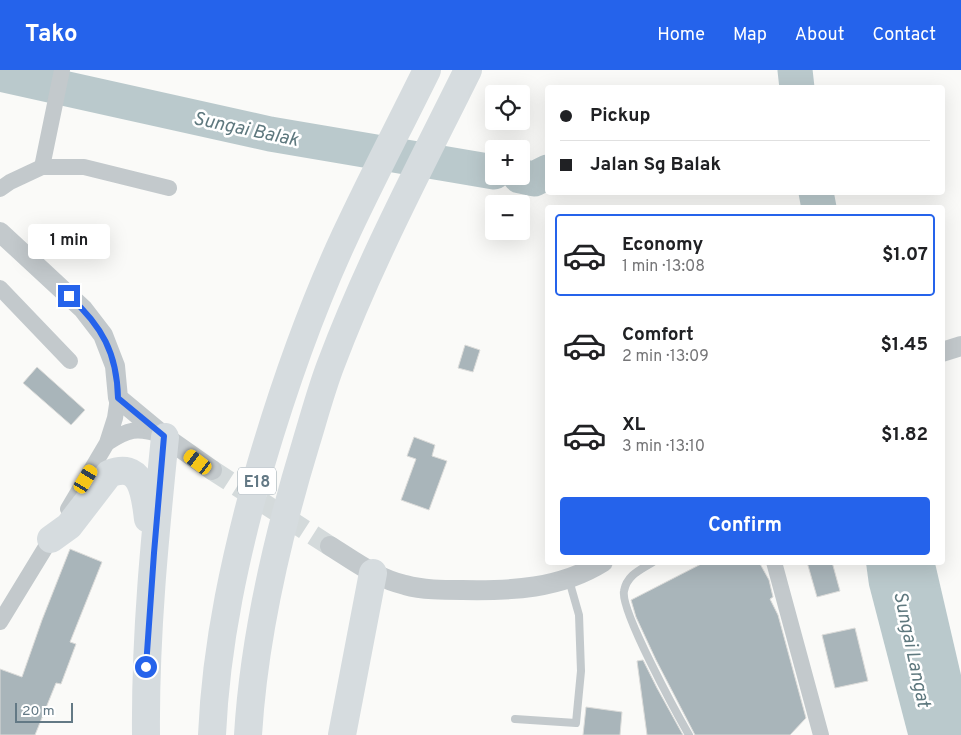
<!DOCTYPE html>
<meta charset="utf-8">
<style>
:root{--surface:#fff;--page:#f6f6f6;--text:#202124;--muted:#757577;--line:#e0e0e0;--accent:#2563eb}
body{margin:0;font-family:Overpass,sans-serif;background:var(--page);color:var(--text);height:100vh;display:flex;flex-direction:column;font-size:19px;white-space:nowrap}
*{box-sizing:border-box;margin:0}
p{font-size:16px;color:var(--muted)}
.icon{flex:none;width:28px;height:28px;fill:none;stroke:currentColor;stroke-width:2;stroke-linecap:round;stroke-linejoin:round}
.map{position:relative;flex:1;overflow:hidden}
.side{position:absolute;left:545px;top:135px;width:400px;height:360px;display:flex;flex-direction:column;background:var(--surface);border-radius:5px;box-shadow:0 5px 20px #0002}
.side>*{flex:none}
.hud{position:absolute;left:545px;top:15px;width:400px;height:110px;border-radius:5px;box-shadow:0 5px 20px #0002;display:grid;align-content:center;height:110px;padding:0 15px;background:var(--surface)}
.controls{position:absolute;left:485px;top:15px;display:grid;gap:10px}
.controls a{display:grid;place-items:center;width:45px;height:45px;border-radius:5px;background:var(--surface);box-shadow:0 5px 20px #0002;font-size:25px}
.scale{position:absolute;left:15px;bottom:12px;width:58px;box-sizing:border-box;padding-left:5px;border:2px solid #637985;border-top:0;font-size:14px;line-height:18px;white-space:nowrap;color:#637985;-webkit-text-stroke:4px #fff;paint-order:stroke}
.end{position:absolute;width:22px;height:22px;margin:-11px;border:6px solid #2563eb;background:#fff;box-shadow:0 0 0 2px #fff}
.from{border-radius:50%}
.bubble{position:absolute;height:35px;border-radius:5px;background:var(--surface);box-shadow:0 5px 20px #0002;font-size:16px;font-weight:700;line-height:35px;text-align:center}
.car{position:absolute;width:15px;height:30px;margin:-15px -8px;border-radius:6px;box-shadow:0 0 4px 1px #0007;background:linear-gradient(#f5c518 24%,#345 0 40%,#f5c518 0 76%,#345 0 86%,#f5c518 0)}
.hud b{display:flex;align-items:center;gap:18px;height:48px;font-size:19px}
.hud b+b{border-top:1px solid var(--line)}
.hud i{width:12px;height:12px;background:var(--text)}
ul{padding:9px 0 0;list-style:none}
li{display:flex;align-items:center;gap:15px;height:82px;margin:0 10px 8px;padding:0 5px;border:2px solid transparent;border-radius:5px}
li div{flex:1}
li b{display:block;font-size:19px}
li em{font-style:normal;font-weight:700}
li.selected{border-color:var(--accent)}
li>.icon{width:45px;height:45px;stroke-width:1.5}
.action{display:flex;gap:10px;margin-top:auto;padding:10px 15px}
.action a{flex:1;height:58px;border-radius:5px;background:var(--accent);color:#fff;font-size:20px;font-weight:700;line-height:58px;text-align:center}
header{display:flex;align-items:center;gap:30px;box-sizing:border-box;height:70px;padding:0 25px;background:var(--accent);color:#fff}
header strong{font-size:24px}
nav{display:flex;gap:28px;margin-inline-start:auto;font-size:18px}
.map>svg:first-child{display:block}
</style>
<header>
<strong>Tako</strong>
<nav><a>Home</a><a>Map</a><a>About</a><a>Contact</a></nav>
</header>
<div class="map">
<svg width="961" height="665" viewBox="0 0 961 665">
<rect width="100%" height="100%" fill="#fafaf8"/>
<path fill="#bac9cc" d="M 866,493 L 935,493 L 961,605 L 961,665 L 908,665 L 869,515 Z"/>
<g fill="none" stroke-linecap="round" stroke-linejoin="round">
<path stroke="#bac9cc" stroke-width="35" d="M 795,0 L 797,18
M 0,4 L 270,64 L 494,102
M 520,106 L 534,109 L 548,102
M 816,122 L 819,138"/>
</g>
<path fill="#a9b5ba" stroke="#dcdcda" d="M 465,275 L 480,280 L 473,302 L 458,298 Z
M 37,297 L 85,340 L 71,355 L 23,313 Z
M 414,367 L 435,375 L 432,386 L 447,391 L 429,440 L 401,430 L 416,389 L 407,386 Z
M 70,479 L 102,492 L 70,572 L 76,574 L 61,614 L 56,613 L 35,665 L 0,665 L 0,599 L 22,607 L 42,550 Z
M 705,492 L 759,492 L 769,510 L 773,527 L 770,529 L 778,545 L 806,648 L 790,665 L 695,665 L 656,590 L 636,547 L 631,530 Z
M 807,492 L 832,492 L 840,521 L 817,527 Z
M 855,558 L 868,611 L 835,618 L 822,565 Z
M 643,590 L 657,618 L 683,665 L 647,665 L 637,591 Z
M 586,637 L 622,642 L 620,665 L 583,665 Z"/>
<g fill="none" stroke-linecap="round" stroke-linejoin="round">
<path stroke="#d4dadb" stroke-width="20" stroke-dasharray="20 10" stroke-linecap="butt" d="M 212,400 L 330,476"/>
<path stroke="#c3c9cc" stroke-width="8" d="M 653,492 C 640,500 627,505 624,521 C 620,540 677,644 689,665
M 515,649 L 576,653 L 581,601 L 579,545 L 569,510"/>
<path stroke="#c3c9cc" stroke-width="16" d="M 42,97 L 62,0
M 0,119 L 10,112 L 42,97 L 84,97 L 169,118
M 0,218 L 70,291
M 107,373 C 128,359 137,357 161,365
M 68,439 L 107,373 L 115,348 L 118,328
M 774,492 L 821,665
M 0,552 L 55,462"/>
<path stroke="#c3c9cc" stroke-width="20" d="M 0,162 L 83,239 L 103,265 L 115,296 L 118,328 L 165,367 L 212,400
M 942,282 L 961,276
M 330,476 C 354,491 378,509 405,515 C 423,520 443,520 462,520 C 511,521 560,519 603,492"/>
<path stroke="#d6dcdf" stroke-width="28" d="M 51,469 L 69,456 L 109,404 C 143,390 145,426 148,449
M 146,665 C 145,565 155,466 165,367
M 212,665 C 216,572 236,483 261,394 C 284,316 311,239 345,166 C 371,110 400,55 427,0
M 248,665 C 254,566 277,468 306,373 C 314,347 321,320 331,294 C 369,193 420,97 468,0
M 342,665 L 373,503"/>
</g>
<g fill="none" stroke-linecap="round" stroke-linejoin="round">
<path stroke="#2563eb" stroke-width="6" d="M 69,226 C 102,256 117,283 118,328 L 164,366 L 154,483 L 146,597"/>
</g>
<g text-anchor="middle" stroke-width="5" stroke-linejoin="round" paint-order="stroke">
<rect fill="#fff" stroke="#92a1aa" stroke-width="1" x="238" y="397.5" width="38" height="27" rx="4"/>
<g font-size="16" font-weight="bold" fill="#637985">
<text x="257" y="417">E18</text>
</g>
<g font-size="19" font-style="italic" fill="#5e787e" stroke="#fff">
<text transform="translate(246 58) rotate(12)" y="7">Sungai Balak</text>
<text transform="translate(913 579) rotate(78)" y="7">Sungai Langat</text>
</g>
</g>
</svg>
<div class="controls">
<a><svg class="icon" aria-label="locate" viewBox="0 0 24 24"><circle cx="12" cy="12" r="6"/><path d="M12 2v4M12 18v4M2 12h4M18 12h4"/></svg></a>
<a>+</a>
<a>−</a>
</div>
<div class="scale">20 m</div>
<i class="end from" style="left:146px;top:597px"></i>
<i class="end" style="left:69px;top:226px"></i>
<div class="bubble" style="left:28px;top:154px;width:82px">1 min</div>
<i class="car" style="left:198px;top:392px;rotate:307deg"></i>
<i class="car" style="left:86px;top:409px;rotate:31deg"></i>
<div class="hud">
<b><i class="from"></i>Pickup</b>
<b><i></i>Jalan Sg Balak</b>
</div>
<section class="side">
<ul>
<li class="selected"><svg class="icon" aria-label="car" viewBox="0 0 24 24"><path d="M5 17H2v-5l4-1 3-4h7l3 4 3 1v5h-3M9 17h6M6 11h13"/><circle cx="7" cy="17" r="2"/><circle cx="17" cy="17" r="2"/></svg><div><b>Economy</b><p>1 min · 13:08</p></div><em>$1.07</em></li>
<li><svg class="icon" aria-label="car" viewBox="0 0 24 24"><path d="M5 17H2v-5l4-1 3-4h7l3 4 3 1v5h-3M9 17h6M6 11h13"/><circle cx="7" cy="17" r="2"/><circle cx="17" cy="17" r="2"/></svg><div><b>Comfort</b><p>2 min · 13:09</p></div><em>$1.45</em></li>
<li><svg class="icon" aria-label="car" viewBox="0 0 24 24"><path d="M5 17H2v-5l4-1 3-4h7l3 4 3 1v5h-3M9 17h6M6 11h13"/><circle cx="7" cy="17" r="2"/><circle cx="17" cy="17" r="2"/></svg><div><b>XL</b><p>3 min · 13:10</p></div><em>$1.82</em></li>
</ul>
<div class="action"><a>Confirm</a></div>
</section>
</div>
